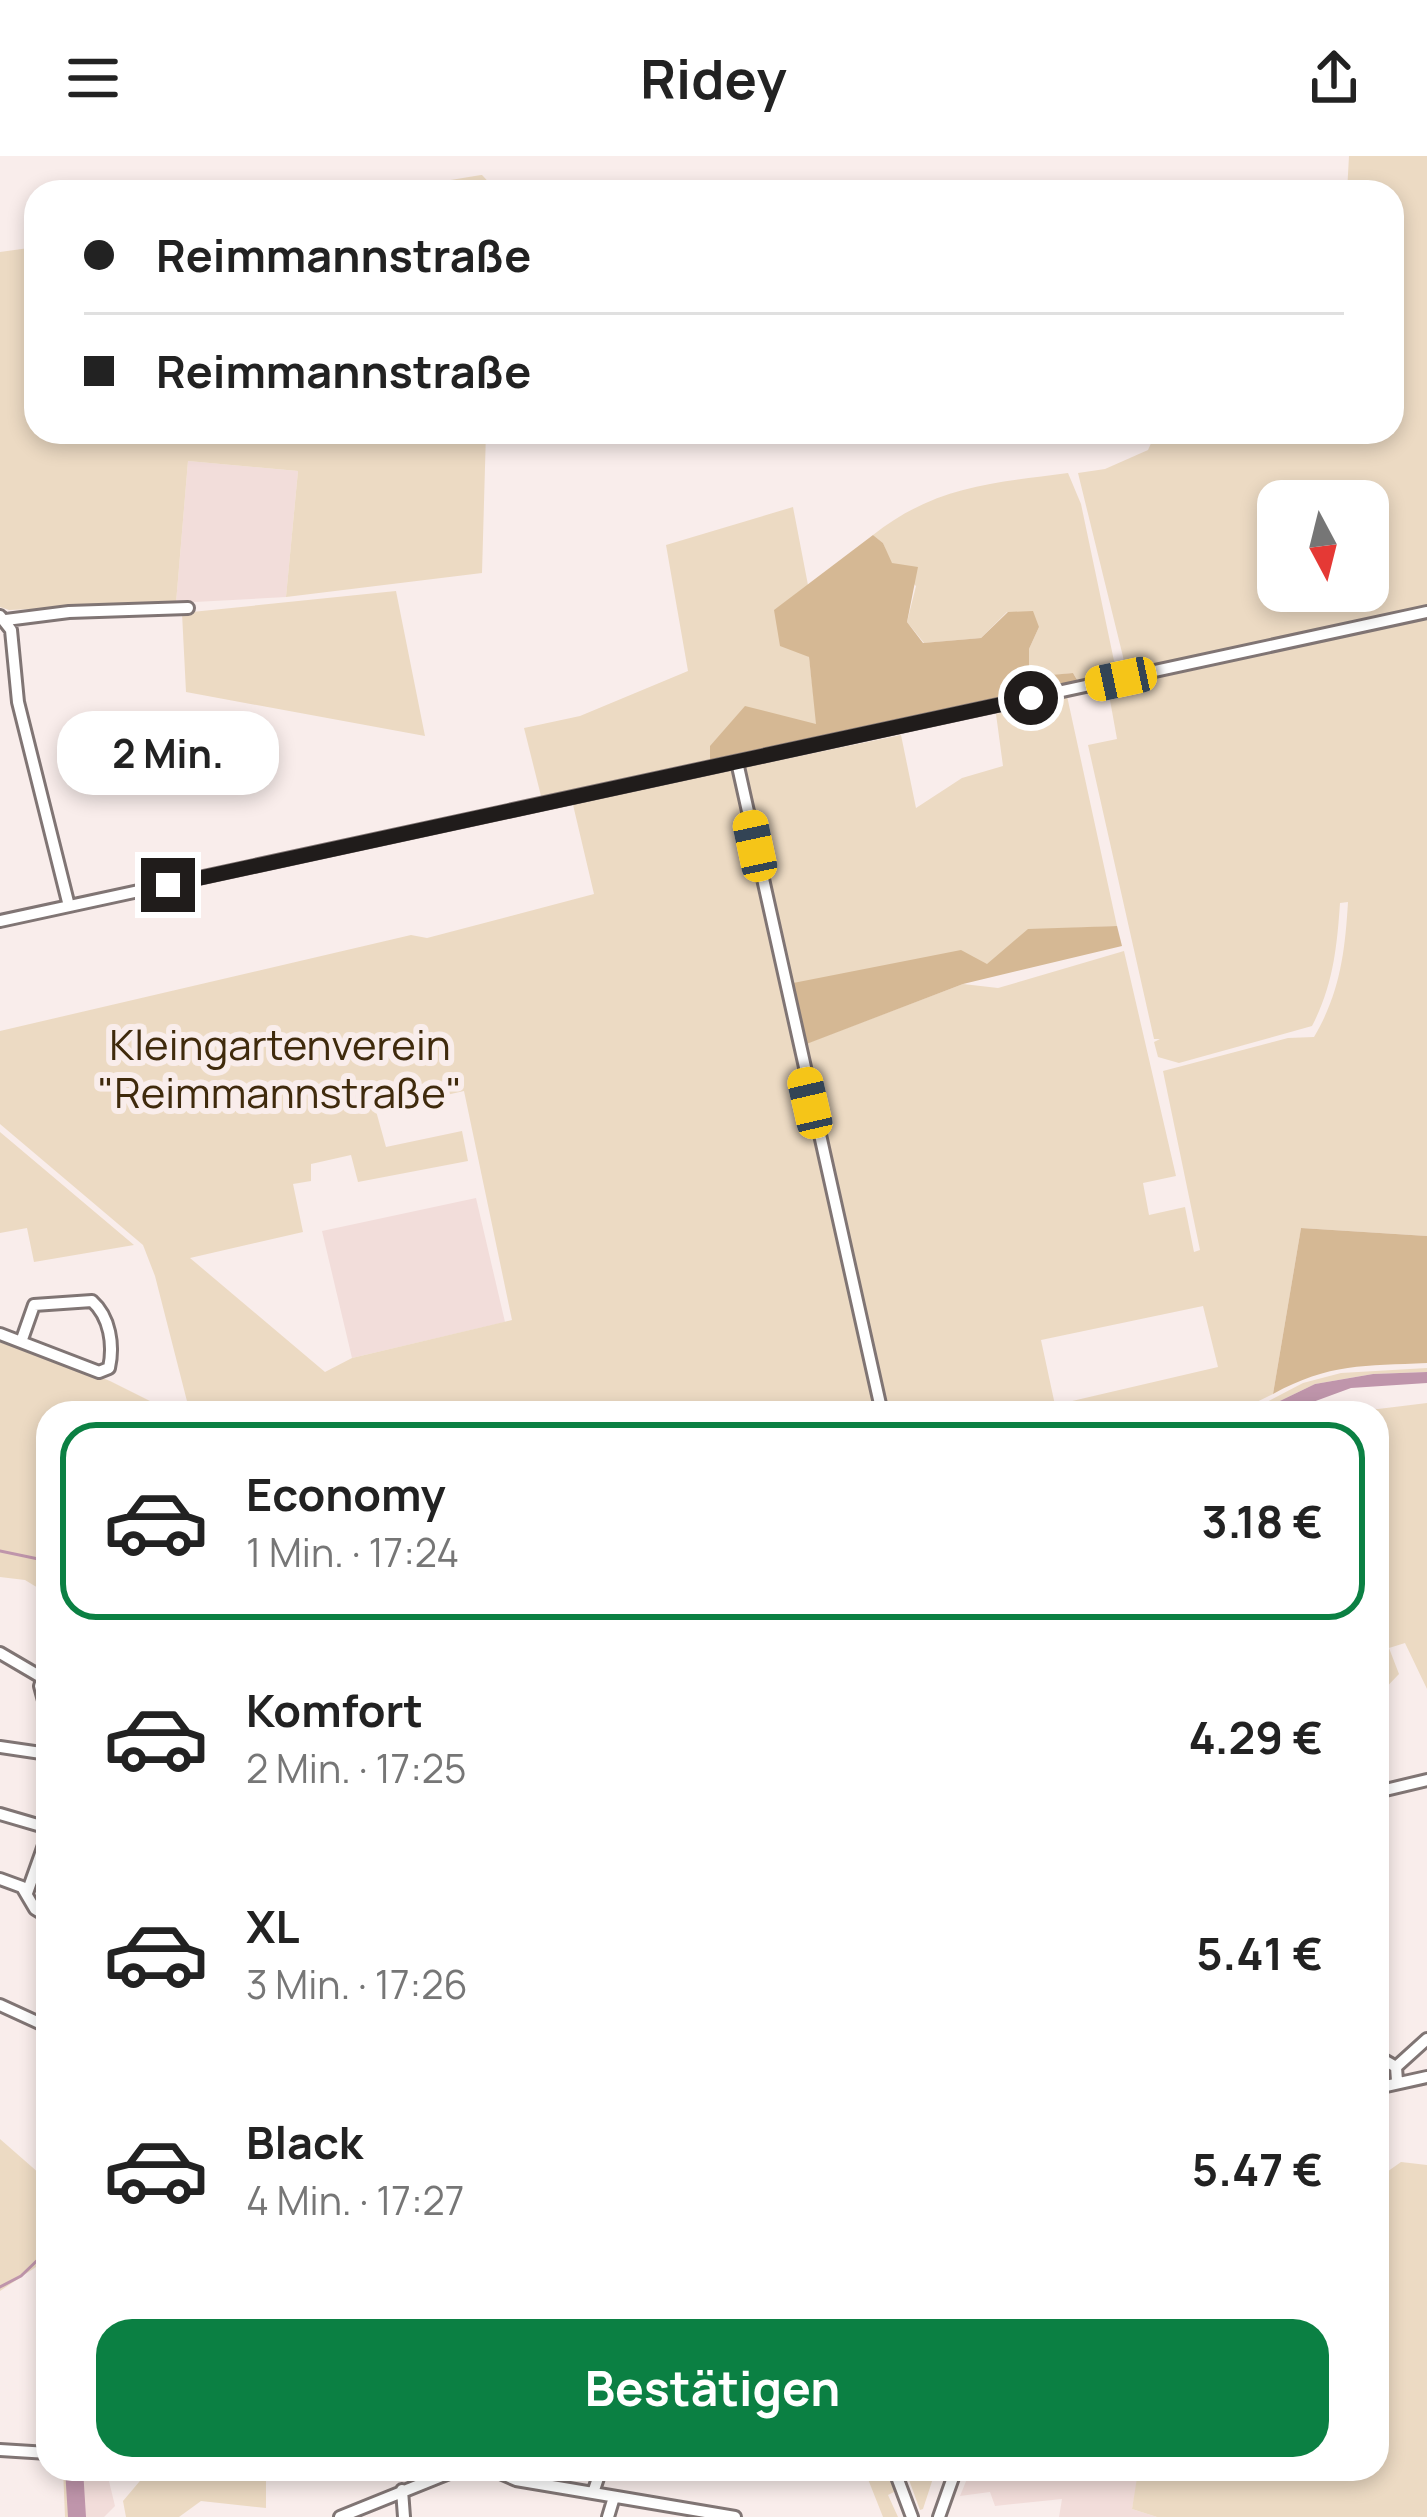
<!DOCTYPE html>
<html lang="de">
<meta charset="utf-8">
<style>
:root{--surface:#fff;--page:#f6f6f6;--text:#222;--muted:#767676;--line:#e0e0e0;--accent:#0b8043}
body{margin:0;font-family:Manrope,sans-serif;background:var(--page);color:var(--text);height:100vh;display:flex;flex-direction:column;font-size:45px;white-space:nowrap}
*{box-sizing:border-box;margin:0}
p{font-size:39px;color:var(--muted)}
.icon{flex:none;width:66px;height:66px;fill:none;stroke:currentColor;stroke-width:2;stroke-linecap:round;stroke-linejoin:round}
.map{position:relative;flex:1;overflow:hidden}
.details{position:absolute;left:36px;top:1245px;width:1353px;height:1080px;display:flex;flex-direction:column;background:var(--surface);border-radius:36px;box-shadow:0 6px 18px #0003}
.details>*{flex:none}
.guide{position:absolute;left:24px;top:24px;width:1380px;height:264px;border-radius:36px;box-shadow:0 6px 18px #0003;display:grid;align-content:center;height:264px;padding:0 60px;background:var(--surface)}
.needle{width:78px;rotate:173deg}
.buttons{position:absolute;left:1257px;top:324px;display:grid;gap:24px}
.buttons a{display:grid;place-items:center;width:132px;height:132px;border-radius:24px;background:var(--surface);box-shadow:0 6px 18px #0003;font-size:60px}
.end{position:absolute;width:54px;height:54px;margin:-27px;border:15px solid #201c1b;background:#fff;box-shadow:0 0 0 6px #fff}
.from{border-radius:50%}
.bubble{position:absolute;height:84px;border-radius:36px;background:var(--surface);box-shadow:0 6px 18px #0003;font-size:39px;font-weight:700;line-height:84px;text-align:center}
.car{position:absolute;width:36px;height:72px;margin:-36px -18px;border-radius:15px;box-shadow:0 0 9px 3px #0007;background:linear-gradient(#f5c518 24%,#345 0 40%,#f5c518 0 76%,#345 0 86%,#f5c518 0)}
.guide b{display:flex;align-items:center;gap:42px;height:114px;font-size:45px}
.guide b+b{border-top:3px solid var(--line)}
.guide i{width:30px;height:30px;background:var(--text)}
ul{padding:21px 0 0;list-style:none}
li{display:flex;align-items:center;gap:36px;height:198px;margin:0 24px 18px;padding:0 36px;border:6px solid transparent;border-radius:36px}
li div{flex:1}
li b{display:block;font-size:45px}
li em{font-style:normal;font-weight:700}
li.on{border-color:var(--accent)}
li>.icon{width:108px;height:108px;stroke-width:1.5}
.primary-button{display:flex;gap:24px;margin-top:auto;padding:24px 60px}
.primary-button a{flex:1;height:138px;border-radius:36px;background:var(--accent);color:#fff;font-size:48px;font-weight:700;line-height:138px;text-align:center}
header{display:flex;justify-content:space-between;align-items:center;height:156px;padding:0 60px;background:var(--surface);font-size:54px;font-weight:700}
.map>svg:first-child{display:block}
</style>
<header><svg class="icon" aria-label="menu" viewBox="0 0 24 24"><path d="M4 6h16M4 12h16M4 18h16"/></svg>Ridey<svg class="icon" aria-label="share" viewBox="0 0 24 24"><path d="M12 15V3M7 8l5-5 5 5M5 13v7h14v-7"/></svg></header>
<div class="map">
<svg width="1427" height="2361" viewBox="0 0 1427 2361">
<rect width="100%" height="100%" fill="#f9edeb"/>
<path fill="#f2ddda" d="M 188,305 L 298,315 L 286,441 L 176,447 Z
M 476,1042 L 505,1166 L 352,1202 L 322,1075 Z
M 78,2313 L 106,2313 L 115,2350 L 104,2361 L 81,2361 Z
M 971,2313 L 1089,2313 L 1138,2322 L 1132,2353 L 1157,2361 L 1059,2361 L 1062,2343 L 995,2350 L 990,2336 L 960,2340 Z"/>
<path fill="#ecdac3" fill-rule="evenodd" d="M 1349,0 L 1427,0 L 1427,451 L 1127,517 L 1078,317 L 1105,313 L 1148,294 L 1156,276 L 1392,276 L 1392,36 L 1347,36 ZM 1278,345 L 1368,345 L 1368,435 L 1278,435 Z
M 482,19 L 498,36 L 378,36 L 481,19 Z
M 36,91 L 36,276 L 486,276 L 482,417 L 286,441 L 298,315 L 188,305 L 176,447 L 9,454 L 0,451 L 0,96 Z
M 1068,317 L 1081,348 L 1117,519 L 1080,529 L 1073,517 L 1028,522 L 1029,493 L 1039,471 L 1007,456 L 981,482 L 924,487 L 907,466 L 916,430 L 891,407 L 883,387 L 873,379 C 935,330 993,327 1068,317 Z
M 793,351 L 808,429 L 775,454 L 809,501 L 817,569 L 710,606 L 712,618 L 901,579 L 916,652 L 962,622 L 1003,610 L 996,558 L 1067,540 L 1117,770 L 1028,774 L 987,809 L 797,891 L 963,828 L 998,832 L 1124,795 L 1176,1020 L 1143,1027 L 1149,1059 L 1185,1051 L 1194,1096 L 1200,1094 L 1163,915 L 1288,882 L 1314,881 C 1340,837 1345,796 1348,746 L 1340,747 C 1337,791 1333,830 1312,870 L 1179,907 L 1158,901 L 1154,886 L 1160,883 L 1154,883 L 1088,589 L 1117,583 L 1108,533 L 1427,463 L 1427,1080 L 1301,1072 L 1273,1238 L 1234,1257 L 190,1257 L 155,1120 L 143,1089 L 0,968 L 0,875 L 411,779 L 427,782 L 594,738 L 570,636 L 541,640 L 524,572 L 580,560 L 688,515 L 666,389 ZM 464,935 L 512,1164 L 352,1202 L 325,1216 L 190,1102 L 303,1076 L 293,1028 L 311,1025 L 311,1008 L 351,999 L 358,1026 L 468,1005 L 462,975 L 386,991 L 376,955 ZM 1203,1150 L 1218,1211 L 1055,1249 L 1041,1184 Z
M 396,435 L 425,580 L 186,536 L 182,457 Z
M 0,976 L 134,1089 L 34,1106 L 27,1072 L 0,1077 Z
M 0,1181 L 110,1225 L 174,1257 L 48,1257 L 48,1438 L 25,1424 L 0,1421 Z
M 1427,1212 L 1427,1216 L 1373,1218 L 1315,1228 L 1255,1257 L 1246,1257 L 1303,1227 L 1341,1217 Z
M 1427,1247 L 1427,1533 L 1405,1487 L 1389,1492 L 1399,1518 L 1377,1541 L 1377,1482 L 1383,1479 L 1377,1457 L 1377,1257 L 1332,1257 L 1339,1251 L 1378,1253 Z
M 0,1983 L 48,2025 L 48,2103 L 0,2135 Z
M 1401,2006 L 1427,2009 L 1427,2361 L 1157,2361 L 1132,2353 L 1137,2322 L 1089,2313 L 1377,2313 L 1377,2023 Z
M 63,2313 L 78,2313 L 81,2361 L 65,2361 Z
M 150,2313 L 341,2313 L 266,2320 L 266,2352 L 201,2345 L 179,2361 L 126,2361 L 123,2345 Z
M 864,2313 L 887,2313 L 896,2335 L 888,2339 L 898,2361 L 883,2361 Z
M 905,2313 L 936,2313 L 923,2353 L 920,2354 Z"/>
<path fill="#d5b894" d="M 873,379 L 883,387 L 892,407 L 918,411 L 907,466 L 923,487 L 981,482 L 1008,456 L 1033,455 L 1039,471 L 1029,493 L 1029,521 L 1073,517 L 1080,529 L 710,606 L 710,590 L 745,550 L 816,568 L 809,501 L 780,490 L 774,454 Z
M 1117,770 L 1122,790 L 963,828 L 796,892 L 783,829 L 961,794 L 987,808 L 1028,773 Z
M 1301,1072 L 1427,1080 L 1427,1207 C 1365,1210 1329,1207 1273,1238 Z"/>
<path fill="#bf95ab" d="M 1427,1216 L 1427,1227 L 1351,1232 L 1283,1257 L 1255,1257 L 1315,1228 L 1373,1218 Z"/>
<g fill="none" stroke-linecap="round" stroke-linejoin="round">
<path stroke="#bf95ab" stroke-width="3" d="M 0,1395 L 48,1405
M 0,2131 L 21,2120 L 48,2094"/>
<path stroke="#bf95ab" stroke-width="18" d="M 74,2313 L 77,2361"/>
<defs>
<path id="minor" d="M 0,460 L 11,474 L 18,546 L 69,750
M 6,464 L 69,456 L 188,452
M 737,606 L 882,1257
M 0,765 L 1427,456
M 0,1178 L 99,1216 L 109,1212 C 114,1189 110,1161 92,1145 L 34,1149 L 21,1186
M 0,1497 L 41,1521
M 48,1509 L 40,1530 L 48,1559
M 0,1591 L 48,1598
M 1377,1636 L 1427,1624
M 0,1658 L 48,1672
M 0,1723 L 22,1731 L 35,1753 L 48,1761
M 27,1737 L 48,1678
M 0,1849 L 48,1871
M 1377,1900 L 1396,1911
M 1397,1925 L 1396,1911 L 1427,1883
M 1377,1932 L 1427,1921
M 45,2184 L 48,2183
M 0,2294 L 48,2297
M 491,2313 L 516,2324 L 735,2361
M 894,2313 L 912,2361
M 402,2334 L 404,2361
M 593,2337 L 601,2313
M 340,2361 L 459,2313
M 608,2361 L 614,2341
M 939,2361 L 956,2313"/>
</defs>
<use href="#minor" stroke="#807574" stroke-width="16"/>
<use href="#minor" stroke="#fff" stroke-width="10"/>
</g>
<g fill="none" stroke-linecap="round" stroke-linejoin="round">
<path stroke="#201c1b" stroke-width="15" d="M 168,729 L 1031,542"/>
</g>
<g text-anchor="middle" stroke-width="12" stroke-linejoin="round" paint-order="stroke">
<g font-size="42" fill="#3f2a0c" stroke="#f9edeb">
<text x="280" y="904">Kleingartenverein<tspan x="280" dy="48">"Reimmannstraße"</tspan></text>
</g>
</g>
</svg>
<div class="buttons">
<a><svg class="needle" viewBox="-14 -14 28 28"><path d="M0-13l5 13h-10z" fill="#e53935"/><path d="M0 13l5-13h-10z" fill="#767676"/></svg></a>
</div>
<i class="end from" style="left:1031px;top:542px"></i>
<i class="end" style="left:168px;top:729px"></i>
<div class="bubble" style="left:57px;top:555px;width:222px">2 Min.</div>
<i class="car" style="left:1121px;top:523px;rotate:258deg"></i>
<i class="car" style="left:755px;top:690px;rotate:348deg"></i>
<i class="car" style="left:810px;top:947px;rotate:347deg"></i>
<div class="guide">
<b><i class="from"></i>Reimmannstraße</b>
<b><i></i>Reimmannstraße</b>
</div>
<section class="details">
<ul>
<li class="on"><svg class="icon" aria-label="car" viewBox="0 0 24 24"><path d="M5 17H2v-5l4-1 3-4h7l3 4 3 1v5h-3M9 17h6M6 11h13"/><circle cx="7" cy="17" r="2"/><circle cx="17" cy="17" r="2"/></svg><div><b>Economy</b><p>1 Min. · 17:24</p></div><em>3.18 €</em></li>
<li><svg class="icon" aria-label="car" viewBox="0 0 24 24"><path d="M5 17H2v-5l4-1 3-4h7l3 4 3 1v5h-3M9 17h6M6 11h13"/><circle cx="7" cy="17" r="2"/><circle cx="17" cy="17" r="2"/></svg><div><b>Komfort</b><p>2 Min. · 17:25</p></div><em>4.29 €</em></li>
<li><svg class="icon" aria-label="car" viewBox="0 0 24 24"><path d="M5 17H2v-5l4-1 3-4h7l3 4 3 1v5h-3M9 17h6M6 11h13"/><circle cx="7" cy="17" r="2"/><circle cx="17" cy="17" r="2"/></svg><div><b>XL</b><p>3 Min. · 17:26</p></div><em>5.41 €</em></li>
<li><svg class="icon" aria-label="car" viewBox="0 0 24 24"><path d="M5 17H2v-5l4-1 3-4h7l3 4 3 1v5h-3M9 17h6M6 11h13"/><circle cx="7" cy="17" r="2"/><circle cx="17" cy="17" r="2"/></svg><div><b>Black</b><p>4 Min. · 17:27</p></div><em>5.47 €</em></li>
</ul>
<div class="primary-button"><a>Bestätigen</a></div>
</section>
</div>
